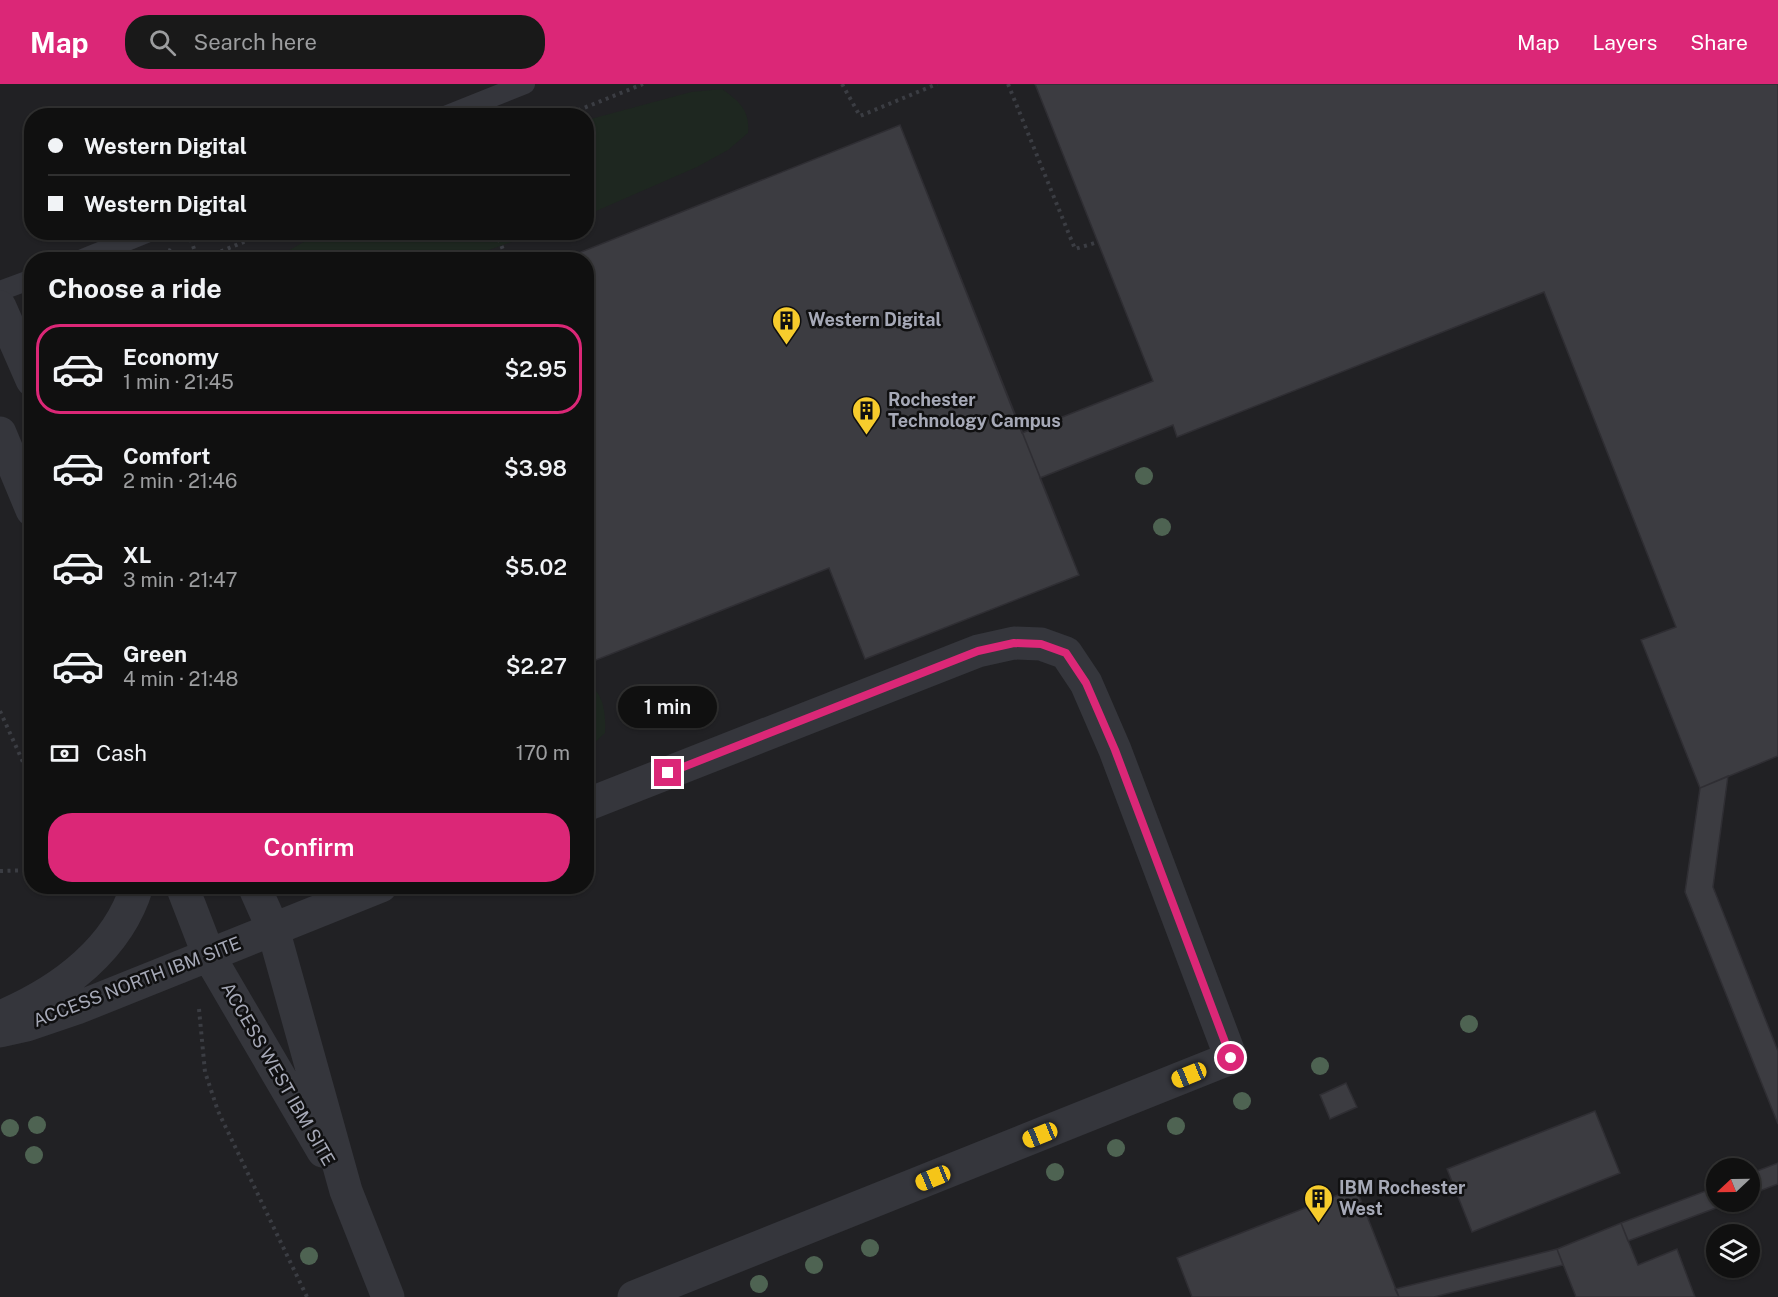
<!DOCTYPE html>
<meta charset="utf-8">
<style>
:root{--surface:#101010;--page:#191919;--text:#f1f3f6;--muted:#9c9d9f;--line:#303030;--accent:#db2777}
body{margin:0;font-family:"Public Sans",sans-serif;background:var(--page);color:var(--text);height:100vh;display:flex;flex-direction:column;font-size:22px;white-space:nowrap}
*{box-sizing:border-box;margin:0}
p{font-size:20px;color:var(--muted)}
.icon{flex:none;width:33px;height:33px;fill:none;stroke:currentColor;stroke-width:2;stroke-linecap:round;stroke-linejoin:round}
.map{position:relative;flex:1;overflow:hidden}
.panel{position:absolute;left:24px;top:168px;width:570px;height:642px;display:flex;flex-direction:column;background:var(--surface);border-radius:24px;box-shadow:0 2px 4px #0004,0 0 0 2px var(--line)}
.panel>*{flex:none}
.top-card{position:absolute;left:24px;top:24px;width:570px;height:132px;border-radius:24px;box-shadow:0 2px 4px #0004,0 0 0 2px var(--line);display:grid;align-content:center;height:132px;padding:0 24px;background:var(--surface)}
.needle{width:39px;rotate:248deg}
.fabs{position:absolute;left:1706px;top:1074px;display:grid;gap:12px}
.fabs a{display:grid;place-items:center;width:54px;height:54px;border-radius:50%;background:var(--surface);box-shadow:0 2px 4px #0004,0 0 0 2px var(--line);font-size:30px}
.end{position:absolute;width:27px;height:27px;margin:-14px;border:8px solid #db2777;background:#fff;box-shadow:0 0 0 3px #fff}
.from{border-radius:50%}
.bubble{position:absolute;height:42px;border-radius:21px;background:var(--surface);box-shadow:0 2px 4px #0004,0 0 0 2px var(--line);font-size:20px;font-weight:600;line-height:42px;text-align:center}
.car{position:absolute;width:18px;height:36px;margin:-18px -9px;border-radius:8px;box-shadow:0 0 4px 2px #0007;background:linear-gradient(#f5c518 24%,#345 0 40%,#f5c518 0 76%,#345 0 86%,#f5c518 0)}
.top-card b{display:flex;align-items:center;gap:21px;height:57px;font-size:22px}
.top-card b+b{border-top:2px solid var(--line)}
.top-card i{width:15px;height:15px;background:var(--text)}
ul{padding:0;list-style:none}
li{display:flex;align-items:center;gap:18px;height:90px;margin:0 12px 9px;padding:0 12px;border:3px solid transparent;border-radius:24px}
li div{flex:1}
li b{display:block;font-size:22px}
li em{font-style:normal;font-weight:600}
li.current{border-color:var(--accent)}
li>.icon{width:54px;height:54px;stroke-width:1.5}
h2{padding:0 24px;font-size:27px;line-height:72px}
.pay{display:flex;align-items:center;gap:15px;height:66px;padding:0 24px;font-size:22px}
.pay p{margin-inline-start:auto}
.cta{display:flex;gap:12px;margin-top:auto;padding:12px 24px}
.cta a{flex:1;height:69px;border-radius:24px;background:var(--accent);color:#fff;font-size:24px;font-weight:600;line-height:69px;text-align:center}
header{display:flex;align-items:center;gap:36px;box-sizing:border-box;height:84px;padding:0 30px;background:var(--accent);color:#fff}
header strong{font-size:28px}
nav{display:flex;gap:33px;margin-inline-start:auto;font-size:21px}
.search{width:420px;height:54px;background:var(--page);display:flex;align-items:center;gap:15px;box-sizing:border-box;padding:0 21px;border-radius:24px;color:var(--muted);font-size:22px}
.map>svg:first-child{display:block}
</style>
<header>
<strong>Map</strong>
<div class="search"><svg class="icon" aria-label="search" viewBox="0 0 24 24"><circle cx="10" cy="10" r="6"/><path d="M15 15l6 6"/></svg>Search here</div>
<nav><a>Map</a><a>Layers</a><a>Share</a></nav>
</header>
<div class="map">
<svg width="1778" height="1213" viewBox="0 0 1778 1213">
<rect width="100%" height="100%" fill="#151516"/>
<path fill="#212124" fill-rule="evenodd" d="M 0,0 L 1778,0 L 1778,1213 L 0,1213 ZM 32,32 L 586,32 L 586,148 L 32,148 ZM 32,176 L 586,176 L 586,802 L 32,802 ZM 1716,1084 L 1749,1084 L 1749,1118 L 1716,1118 ZM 1716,1150 L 1749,1150 L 1749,1184 L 1716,1184 Z"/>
<path fill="#1e2720" d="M 722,5 C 739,17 750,26 748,49 L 728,66 L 697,83 L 587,131 L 587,36 L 691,8 Z
M 321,148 L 537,148 L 537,149 L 463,175 L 274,175 Z
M 586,601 C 605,606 606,634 605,649 L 587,666 Z"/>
<path fill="#3c3c41" stroke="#2f2e33" stroke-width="1.5" d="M 1035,0 L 1778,0 L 1778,672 L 1700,704 L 1641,556 L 1676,543 L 1544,208 L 1177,353 L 1173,341 L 1040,394 L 1079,491 L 865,575 L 829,484 L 586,580 L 586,176 L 561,176 L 900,41 L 1022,349 L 1153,297 Z
M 900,41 L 1079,491 L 865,575 L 829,484 L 586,580 L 586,176 L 561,176 Z
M 1728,692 L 1713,803 L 1778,967 L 1778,1040 L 1685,808 L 1700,704 Z
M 1346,999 L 1357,1023 L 1330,1035 L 1320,1011 Z
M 1595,1027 L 1620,1089 L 1472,1148 L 1447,1085 Z
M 1778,1079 L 1778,1100 L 1749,1111 L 1749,1090 Z
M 1716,1103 L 1716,1118 L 1732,1118 L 1628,1157 L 1621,1139 Z
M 1356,1104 L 1399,1213 L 1192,1213 L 1177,1174 Z
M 1621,1139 L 1638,1181 L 1677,1165 L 1695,1213 L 1576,1213 L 1557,1165 Z
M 1557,1165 L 1563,1181 L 1434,1213 L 1399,1213 L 1395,1205 Z"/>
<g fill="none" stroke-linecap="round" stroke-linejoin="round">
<path stroke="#3b3d43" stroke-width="4" stroke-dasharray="3 4.5" stroke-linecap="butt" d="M 842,0 L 860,32 L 937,0
M 1008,0 L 1075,165 L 1098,158
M 564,32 L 643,0
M 188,148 L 198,176
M 496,148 L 507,176
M 168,166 L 197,176
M 200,176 L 268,148
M 0,627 L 32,698
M 0,787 L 32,786
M 199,925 L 205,988 L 218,1027 L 307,1213"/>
<path stroke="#35363c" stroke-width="20" d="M 445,32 L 525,0
M 80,176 L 149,148
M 0,207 L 32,195"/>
<path stroke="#35363c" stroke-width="33" d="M 0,223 L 32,296
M 0,349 L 32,426
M 586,721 L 978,567 L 1014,559 L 1041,560 L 1066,569 L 1086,599 L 1115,666 L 1231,974 L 634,1213
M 182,802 L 209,872 L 323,1067
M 254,802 L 273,845 L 346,1107 L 388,1213
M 5,931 C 62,906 118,865 137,802
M 0,947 L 27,941 L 77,924 L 381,802"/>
</g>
<g fill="#4e6352">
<circle cx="1144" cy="392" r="9"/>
<circle cx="1162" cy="443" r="9"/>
<circle cx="1469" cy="940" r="9"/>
<circle cx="1320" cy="982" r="9"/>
<circle cx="1242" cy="1017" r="9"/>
<circle cx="37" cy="1041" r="9"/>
<circle cx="1176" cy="1042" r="9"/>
<circle cx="10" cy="1044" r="9"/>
<circle cx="1116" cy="1064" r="9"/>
<circle cx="34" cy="1071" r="9"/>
<circle cx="1055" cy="1088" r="9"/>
<circle cx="870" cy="1164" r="9"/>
<circle cx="309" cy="1172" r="9"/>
<circle cx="814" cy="1181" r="9"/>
<circle cx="759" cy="1200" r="9"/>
</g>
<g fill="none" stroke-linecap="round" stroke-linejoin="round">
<path stroke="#db2777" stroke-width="8" d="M 668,689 L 978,567 L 1014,559 L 1041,560 L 1066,569 L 1086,599 L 1115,666 L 1231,974"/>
</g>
<defs>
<symbol id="building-pin" viewBox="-11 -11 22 30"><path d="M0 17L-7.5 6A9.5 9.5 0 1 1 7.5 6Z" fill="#f7cc2c" stroke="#101011"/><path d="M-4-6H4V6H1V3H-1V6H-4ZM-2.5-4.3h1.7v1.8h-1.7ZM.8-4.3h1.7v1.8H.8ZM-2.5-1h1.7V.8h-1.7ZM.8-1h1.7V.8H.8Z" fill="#111"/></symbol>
</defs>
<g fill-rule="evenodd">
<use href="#building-pin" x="770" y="220" width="33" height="45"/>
<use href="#building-pin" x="850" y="310" width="33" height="45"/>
<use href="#building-pin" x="1302" y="1098" width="33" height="45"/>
</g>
<g text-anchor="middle" stroke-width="5" stroke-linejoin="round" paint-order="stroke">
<g font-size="18" font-weight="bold" fill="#a6a9b7" stroke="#101011" text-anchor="start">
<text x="808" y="242">Western Digital</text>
<text x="888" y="322">Rochester<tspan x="888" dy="21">Technology Campus</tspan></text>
<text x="1339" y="1110">IBM Rochester<tspan x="1339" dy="21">West</tspan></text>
</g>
<g font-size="18" fill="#a6a9b7" stroke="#101011">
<text transform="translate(137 898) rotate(-21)" y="6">ACCESS NORTH IBM SITE</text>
<text transform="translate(278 990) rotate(60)" y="6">ACCESS WEST IBM SITE</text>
</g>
</g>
</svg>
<div class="fabs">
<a><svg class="needle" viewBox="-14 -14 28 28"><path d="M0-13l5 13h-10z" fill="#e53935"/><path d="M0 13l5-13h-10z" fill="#9c9d9f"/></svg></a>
<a><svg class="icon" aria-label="layers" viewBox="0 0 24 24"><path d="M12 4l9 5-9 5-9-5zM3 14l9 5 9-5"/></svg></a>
</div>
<i class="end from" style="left:1231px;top:974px"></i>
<i class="end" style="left:668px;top:689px"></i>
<div class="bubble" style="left:618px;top:602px;width:99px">1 min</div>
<i class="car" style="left:1189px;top:991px;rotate:248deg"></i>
<i class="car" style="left:1040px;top:1051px;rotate:248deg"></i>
<i class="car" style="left:933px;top:1094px;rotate:248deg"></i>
<div class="top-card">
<b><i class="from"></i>Western Digital</b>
<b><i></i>Western Digital</b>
</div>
<section class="panel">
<h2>Choose a ride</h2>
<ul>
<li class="current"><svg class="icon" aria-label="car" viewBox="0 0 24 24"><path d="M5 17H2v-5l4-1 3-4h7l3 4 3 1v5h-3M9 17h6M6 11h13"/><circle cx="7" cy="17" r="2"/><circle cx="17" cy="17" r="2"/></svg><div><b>Economy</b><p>1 min · 21:45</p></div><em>$2.95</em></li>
<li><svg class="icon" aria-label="car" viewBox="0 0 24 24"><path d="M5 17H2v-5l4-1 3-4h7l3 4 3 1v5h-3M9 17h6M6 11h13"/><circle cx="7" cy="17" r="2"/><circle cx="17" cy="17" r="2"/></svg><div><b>Comfort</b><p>2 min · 21:46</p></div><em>$3.98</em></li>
<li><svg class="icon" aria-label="car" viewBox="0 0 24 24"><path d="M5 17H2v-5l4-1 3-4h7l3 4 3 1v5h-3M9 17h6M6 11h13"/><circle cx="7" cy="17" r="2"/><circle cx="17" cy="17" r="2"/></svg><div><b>XL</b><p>3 min · 21:47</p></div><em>$5.02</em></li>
<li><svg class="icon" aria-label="car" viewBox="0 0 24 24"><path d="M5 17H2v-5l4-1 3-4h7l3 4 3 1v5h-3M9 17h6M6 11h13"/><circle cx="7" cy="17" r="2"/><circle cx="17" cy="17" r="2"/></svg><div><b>Green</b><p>4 min · 21:48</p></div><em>$2.27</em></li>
</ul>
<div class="pay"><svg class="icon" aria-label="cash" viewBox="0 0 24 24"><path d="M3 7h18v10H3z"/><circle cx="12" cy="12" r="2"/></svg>Cash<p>170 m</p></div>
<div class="cta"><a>Confirm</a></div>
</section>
</div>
